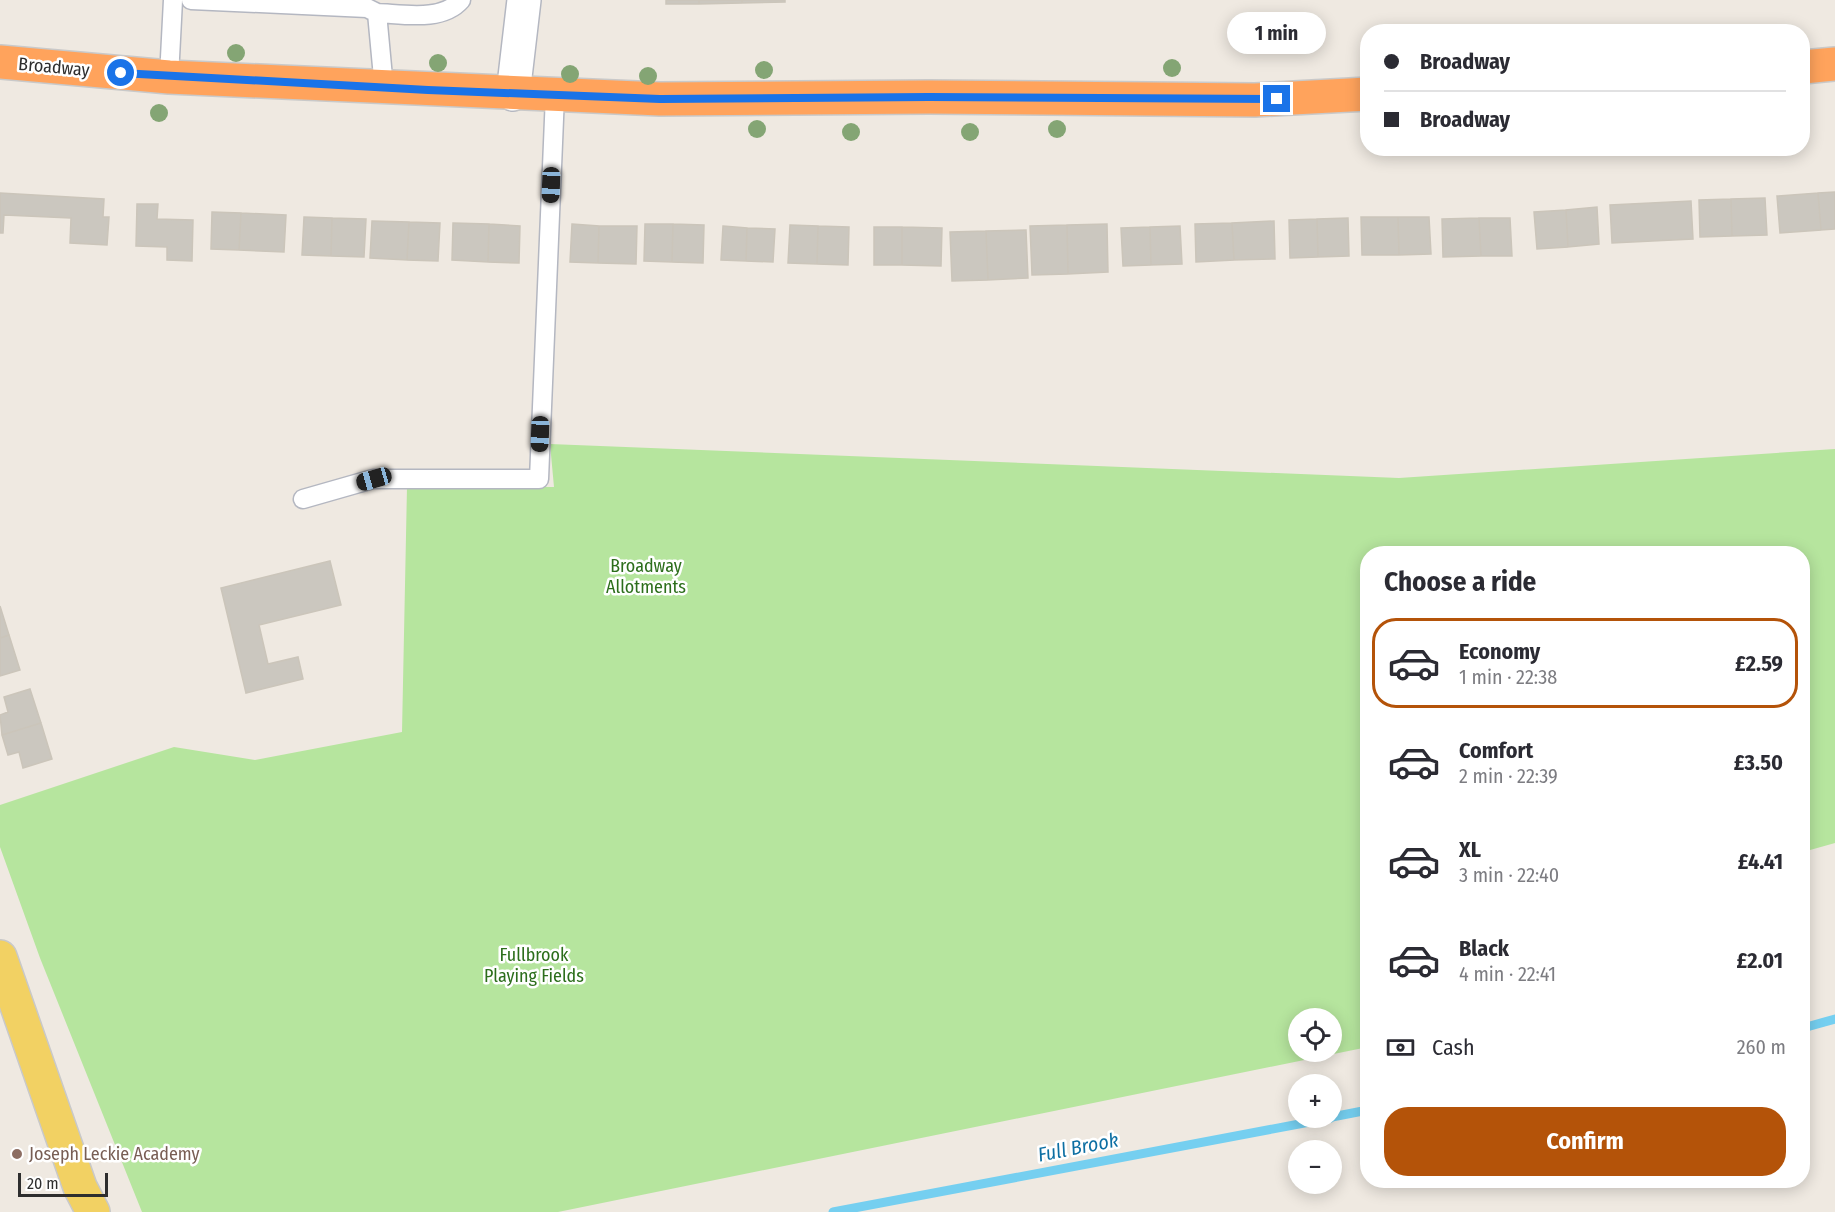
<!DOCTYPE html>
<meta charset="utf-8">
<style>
:root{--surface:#fff;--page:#f2f2f3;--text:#2b2b33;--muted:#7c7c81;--line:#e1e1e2;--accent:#b45309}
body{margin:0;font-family:"Fira Sans Condensed",sans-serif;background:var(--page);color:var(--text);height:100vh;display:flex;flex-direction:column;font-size:22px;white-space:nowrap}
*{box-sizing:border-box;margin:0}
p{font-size:20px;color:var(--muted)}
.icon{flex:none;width:33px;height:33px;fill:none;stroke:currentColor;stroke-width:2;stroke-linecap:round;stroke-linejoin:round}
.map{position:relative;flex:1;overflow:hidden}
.sheet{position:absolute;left:1360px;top:546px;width:450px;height:642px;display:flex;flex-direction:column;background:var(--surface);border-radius:24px;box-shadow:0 3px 15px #0003}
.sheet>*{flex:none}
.hud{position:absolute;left:1360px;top:24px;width:450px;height:132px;border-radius:24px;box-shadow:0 3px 15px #0003;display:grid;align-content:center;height:132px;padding:0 24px;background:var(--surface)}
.fabs{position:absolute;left:1288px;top:1008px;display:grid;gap:12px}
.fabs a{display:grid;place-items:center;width:54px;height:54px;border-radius:50%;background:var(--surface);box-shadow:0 3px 15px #0003;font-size:30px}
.scale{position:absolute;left:18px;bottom:15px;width:90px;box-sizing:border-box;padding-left:6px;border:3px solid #2e2e2e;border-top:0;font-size:16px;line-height:21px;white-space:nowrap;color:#2e2e2e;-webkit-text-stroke:4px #fff;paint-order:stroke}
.end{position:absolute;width:27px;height:27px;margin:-14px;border:8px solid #1a73e8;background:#fff;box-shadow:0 0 0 3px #fff}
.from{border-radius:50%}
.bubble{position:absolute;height:42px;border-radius:21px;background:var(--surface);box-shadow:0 3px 15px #0003;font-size:20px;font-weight:700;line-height:42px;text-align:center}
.car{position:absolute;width:18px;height:36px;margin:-18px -9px;border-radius:8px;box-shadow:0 0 4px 2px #0007;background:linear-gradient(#222 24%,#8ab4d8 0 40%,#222 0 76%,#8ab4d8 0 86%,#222 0)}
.hud b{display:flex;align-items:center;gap:21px;height:57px;font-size:22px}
.hud b+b{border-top:2px solid var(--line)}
.hud i{width:15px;height:15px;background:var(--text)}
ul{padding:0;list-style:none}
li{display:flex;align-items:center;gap:18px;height:90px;margin:0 12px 9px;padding:0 12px;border:3px solid transparent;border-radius:24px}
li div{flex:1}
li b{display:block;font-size:22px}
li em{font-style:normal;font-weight:700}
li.on{border-color:var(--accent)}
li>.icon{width:54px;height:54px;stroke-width:1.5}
h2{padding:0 24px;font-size:27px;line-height:72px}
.pay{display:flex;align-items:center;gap:15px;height:66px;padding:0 24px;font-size:22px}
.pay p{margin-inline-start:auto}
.cta{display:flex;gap:12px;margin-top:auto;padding:12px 24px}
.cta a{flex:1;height:69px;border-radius:24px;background:var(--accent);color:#fff;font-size:24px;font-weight:700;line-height:69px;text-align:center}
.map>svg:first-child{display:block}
</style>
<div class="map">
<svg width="1835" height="1212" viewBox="0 0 1835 1212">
<rect width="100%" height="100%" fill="#efe9e1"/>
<path fill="#b6e59e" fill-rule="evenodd" d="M 550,444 L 1399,478 L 1835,449 L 1835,843 L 1803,852 L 1803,554 L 1368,554 L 1368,1047 L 558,1212 L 142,1212 L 40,958 L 0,847 L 0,805 L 174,747 L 255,760 L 402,732 L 407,487 L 554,487 ZM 1299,1018 L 1332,1018 L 1332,1052 L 1299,1052 Z"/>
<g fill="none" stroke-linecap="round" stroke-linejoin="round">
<path stroke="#75cff0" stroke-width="9" d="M 1803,1028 L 1835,1019
M 1332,1117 L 1368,1110
M 833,1212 L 1331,1118"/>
</g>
<path fill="#cbc7bf" stroke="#cbc5ba" stroke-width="1.5" d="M 666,0 L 699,0 L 699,4 L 666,4 Z
M 699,0 L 742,0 L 742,3 L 699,4 Z
M 742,0 L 785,0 L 785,2 L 742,3 Z
M 1835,192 L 1835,229 L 1821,230 L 1818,193 Z
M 0,193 L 104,199 L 103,217 L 109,217 L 107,245 L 70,243 L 71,218 L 4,215 L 3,233 L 0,233 Z
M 1818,193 L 1821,230 L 1780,233 L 1777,196 Z
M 1765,198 L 1767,235 L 1732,236 L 1731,199 Z
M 1731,199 L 1732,236 L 1700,237 L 1699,200 Z
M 1691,201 L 1693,239 L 1612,243 L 1610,205 Z
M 137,204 L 158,204 L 157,219 L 193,220 L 192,261 L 167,260 L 167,247 L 136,246 Z
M 1597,207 L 1599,244 L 1568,247 L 1566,210 Z
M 1566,210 L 1568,247 L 1537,249 L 1534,212 Z
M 212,212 L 241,213 L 239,250 L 211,249 Z
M 241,213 L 286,215 L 284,252 L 239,250 Z
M 304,217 L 332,218 L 331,256 L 302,255 Z
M 1361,217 L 1398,217 L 1399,255 L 1362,255 Z
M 1398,217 L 1429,217 L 1431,254 L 1399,255 Z
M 332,218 L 366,219 L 364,257 L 331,256 Z
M 1348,218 L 1349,256 L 1318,257 L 1317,219 Z
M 1479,218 L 1481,256 L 1443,257 L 1442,219 Z
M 1479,218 L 1510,218 L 1512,256 L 1481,256 Z
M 1317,219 L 1318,257 L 1290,258 L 1289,220 Z
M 372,221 L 409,222 L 407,260 L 370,258 Z
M 1274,221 L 1275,259 L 1234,260 L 1232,223 Z
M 409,222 L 440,223 L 438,261 L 407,260 Z
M 453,223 L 489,224 L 488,262 L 452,260 Z
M 1232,223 L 1234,260 L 1196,262 L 1195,224 Z
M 489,224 L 520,226 L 519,263 L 488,262 Z
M 572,224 L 599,226 L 598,263 L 570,262 Z
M 645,224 L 673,224 L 672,262 L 644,261 Z
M 673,224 L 704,225 L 703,263 L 672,262 Z
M 1107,224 L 1108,272 L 1068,274 L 1067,225 Z
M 790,225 L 818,226 L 817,264 L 788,263 Z
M 1067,225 L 1068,274 L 1032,275 L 1030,226 Z
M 599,226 L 637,226 L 636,264 L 598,263 Z
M 723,226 L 747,228 L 746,261 L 721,260 Z
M 818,226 L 849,227 L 848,265 L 817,264 Z
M 1180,226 L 1182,264 L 1151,265 L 1150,227 Z
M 874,227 L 902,227 L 902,265 L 874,265 Z
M 902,227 L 942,228 L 941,266 L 902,265 Z
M 1150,227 L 1151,265 L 1123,266 L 1121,228 Z
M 747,228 L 775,229 L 773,262 L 746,261 Z
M 1026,230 L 1028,278 L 988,280 L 986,231 Z
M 986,231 L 988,280 L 952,281 L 950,232 Z
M 330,561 L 341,605 L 259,625 L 268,664 L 298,657 L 303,679 L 246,693 L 221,588 Z
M 0,606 L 9,635 L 0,638 Z
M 9,635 L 20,670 L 0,676 L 0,638 Z
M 30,689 L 41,723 L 2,735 L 0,715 L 8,712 L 4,697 Z
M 41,723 L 52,759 L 23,768 L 19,752 L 8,755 L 2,735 Z"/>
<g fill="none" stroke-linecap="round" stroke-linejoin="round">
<defs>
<path id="lane" d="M 191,0 L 367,8 L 377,13 L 384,88
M 377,13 C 403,14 442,22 461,0
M 169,77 L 173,0
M 303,499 L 373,479 L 539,479 L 555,95"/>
<path id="street" d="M 513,94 L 524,0"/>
<path id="primary" d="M 0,957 L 80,1187 L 93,1212"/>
<path id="highway" d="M 0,62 L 169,77 L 660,99 L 929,97 L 1255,100 L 1368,94
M 1803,67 L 1835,64"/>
</defs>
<use href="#lane" stroke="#b4b7c1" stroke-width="21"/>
<use href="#street" stroke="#b4b7c1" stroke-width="36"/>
<use href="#primary" stroke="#c9c9c9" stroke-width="36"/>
<use href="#highway" stroke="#c9c9c9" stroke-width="36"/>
<use href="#lane" stroke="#fff" stroke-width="18"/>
<use href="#street" stroke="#fff" stroke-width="33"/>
<use href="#primary" stroke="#f2d163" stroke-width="33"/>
<use href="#highway" stroke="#ffa35c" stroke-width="33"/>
</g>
<g fill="#84a574">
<circle cx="236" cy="53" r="9"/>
<circle cx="438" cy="63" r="9"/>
<circle cx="1172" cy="68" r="9"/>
<circle cx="764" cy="70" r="9"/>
<circle cx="570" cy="74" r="9"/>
<circle cx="648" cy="76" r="9"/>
<circle cx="159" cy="113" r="9"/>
<circle cx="757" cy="129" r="9"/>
<circle cx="1057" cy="129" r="9"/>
<circle cx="851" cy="132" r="9"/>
<circle cx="970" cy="132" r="9"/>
</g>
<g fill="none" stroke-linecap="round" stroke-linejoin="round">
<path stroke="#1a73e8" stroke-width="8" d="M 121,73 L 428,90 L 660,99 L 929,97 L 1277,99"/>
</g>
<circle fill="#8d6e63" stroke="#fff" stroke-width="2" cx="17" cy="1154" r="6"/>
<g text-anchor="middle" stroke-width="5" stroke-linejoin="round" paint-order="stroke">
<g font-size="18" fill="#2e2e2e" stroke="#fff">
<text transform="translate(54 67) rotate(5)" y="6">Broadway</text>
</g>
<g font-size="18" fill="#2c6e1b" stroke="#fff">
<text x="646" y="572">Broadway<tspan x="646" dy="21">Allotments</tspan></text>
<text x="534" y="961">Fullbrook<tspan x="534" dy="21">Playing Fields</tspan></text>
</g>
<g font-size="18" fill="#785e54" stroke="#fff" text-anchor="start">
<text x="29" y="1160">Joseph Leckie Academy</text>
</g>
<g font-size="20" font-style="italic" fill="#0d6fa3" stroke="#fff">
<text transform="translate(1078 1147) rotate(-11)" y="7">Full Brook</text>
</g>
</g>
</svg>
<div class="fabs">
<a><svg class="icon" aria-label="locate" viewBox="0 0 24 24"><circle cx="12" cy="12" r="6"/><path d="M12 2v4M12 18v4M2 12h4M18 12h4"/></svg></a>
<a>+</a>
<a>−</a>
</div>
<div class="scale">20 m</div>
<i class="end from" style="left:121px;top:73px"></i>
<i class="end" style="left:1277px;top:99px"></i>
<div class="bubble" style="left:1227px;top:12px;width:99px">1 min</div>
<i class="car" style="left:551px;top:185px;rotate:182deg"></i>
<i class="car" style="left:540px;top:434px;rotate:182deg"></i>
<i class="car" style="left:374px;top:479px;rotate:254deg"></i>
<div class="hud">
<b><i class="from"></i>Broadway</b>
<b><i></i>Broadway</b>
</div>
<section class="sheet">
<h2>Choose a ride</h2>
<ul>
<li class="on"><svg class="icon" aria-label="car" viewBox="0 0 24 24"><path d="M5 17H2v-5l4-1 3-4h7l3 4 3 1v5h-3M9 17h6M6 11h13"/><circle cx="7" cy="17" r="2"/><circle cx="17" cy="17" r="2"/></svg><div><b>Economy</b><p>1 min · 22:38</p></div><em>£2.59</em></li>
<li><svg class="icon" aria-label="car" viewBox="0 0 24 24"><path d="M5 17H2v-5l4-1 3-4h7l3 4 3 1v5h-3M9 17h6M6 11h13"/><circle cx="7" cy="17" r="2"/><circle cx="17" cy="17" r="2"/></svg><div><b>Comfort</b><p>2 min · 22:39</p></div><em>£3.50</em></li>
<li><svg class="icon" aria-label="car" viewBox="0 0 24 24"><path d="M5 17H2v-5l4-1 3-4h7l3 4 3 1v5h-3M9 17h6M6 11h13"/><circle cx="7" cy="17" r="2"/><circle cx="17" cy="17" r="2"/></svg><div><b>XL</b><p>3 min · 22:40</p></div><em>£4.41</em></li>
<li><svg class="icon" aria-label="car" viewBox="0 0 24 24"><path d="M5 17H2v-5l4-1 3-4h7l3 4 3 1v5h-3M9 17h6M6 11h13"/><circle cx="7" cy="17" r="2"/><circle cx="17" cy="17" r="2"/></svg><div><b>Black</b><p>4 min · 22:41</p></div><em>£2.01</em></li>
</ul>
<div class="pay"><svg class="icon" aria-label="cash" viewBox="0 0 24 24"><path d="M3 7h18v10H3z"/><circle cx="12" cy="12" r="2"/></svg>Cash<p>260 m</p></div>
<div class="cta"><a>Confirm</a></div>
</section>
</div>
